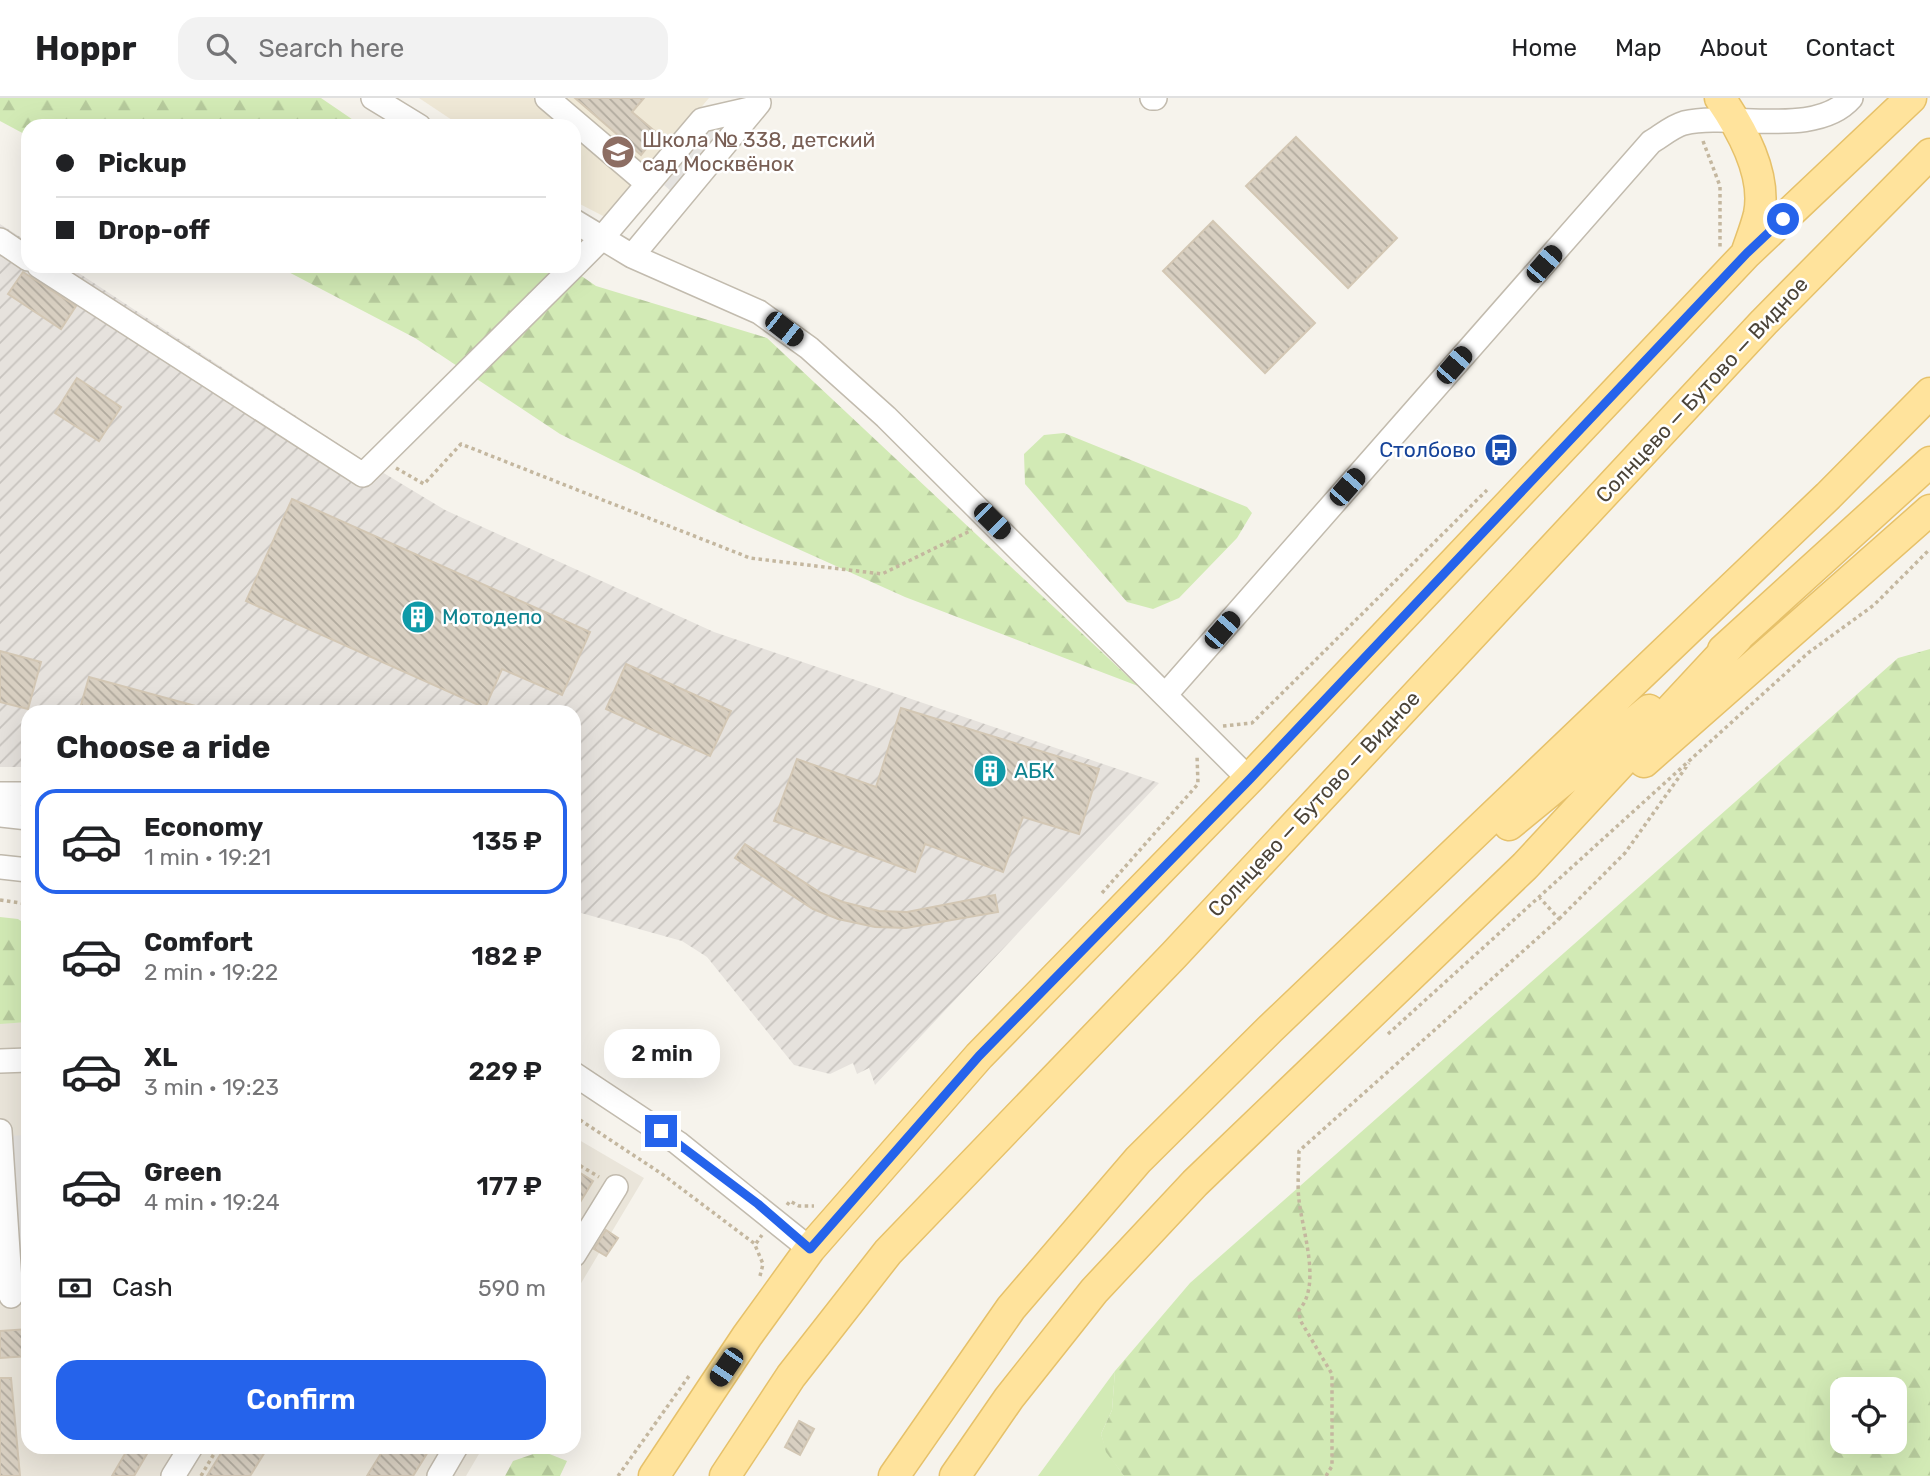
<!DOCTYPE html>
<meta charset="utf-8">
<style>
:root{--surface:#fff;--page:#f2f2f2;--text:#202124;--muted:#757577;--line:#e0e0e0;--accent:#2563eb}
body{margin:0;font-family:Rubik,sans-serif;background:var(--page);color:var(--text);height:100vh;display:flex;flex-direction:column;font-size:26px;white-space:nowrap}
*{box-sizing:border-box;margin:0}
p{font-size:23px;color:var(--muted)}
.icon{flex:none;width:38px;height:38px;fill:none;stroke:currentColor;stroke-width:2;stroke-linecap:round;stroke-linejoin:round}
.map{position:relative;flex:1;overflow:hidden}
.drawer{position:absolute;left:21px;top:607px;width:560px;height:749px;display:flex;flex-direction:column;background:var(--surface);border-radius:21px;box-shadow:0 7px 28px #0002}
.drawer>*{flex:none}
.guide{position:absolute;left:21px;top:21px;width:560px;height:154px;border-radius:21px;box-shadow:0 7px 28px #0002;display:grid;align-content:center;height:154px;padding:0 35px;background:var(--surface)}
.fabs{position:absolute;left:1830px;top:1279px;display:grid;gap:14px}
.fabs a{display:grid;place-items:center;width:77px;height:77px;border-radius:14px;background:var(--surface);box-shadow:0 7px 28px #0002;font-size:35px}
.end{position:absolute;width:32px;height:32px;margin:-16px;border:9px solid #2563eb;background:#fff;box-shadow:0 0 0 4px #fff}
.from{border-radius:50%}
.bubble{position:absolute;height:49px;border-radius:21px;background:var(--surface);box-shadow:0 7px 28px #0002;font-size:23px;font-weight:600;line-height:49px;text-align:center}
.car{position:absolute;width:21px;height:42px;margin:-21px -10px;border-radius:9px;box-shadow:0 0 5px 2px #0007;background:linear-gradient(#222 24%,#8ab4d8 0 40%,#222 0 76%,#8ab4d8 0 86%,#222 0)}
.guide b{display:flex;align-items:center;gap:24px;height:66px;font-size:26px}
.guide b+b{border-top:2px solid var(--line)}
.guide i{width:18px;height:18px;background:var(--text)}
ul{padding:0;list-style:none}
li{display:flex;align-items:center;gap:21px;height:105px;margin:0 14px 10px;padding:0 21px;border:4px solid transparent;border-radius:21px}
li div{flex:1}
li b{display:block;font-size:26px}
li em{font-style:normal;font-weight:600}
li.active{border-color:var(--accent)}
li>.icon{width:63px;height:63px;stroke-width:1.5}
h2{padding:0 35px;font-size:32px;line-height:84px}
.pay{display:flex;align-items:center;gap:18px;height:77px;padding:0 35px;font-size:26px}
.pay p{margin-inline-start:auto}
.button{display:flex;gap:14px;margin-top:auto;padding:14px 35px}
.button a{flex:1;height:80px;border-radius:21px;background:var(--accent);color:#fff;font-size:28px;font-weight:600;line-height:80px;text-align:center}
header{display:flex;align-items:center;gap:42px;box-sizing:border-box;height:98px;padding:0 35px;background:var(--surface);border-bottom:2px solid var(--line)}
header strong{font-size:33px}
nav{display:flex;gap:38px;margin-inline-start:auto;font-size:24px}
.search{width:490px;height:63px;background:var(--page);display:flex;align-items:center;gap:18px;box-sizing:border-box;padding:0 24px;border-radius:21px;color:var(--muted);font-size:26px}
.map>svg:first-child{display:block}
</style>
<header>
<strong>Hoppr</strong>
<div class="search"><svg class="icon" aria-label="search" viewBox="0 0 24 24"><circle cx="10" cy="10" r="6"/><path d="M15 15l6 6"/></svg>Search here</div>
<nav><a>Home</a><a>Map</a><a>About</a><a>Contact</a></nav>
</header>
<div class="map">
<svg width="1930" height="1378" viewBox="0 0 1930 1378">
<defs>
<pattern id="industrial-furrows" width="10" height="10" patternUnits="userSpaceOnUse" patternTransform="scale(1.75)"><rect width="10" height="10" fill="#e6e2dd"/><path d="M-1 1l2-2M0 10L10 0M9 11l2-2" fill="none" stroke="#c7c3be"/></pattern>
<pattern id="forest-firs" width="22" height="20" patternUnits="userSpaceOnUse" patternTransform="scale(1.75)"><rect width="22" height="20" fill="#d2eab5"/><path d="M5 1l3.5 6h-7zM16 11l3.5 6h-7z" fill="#b6ca9c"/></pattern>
<pattern id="building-back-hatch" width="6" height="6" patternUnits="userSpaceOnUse" patternTransform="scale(1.75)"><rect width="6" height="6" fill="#d8cfc1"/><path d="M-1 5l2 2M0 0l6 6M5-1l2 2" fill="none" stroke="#b1aa9e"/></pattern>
</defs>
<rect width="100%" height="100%" fill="#f6f3ec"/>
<path fill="#eae5da" d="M 28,924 L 28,1349 L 483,1349 L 466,1378 L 0,1378 L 0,925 Z
M 574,1039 L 644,1080 L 574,1197 Z"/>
<path fill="url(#industrial-furrows)" d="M 0,126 L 28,144 L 28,168 L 68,168 L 372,368 L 445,412 L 714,534 L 1159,685 L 875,987 L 869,970 L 857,976 L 853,965 L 830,976 L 794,967 L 707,859 L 682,843 L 574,813 L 574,614 L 28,614 L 28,669 L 0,669 Z"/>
<path fill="#efe8d6" d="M 419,0 L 709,0 L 607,120 L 574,103 L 574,28 L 461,28 Z"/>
<path fill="#d2eab5" d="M 1115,1273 L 1112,1312 L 1101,1336 L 1107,1354 L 1124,1378 L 1038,1378 Z"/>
<path fill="url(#forest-firs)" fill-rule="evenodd" d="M 0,0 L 321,0 L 362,28 L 28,28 L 28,38 L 0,23 Z
M 277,168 L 567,168 L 596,188 L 767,240 L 1138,588 L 905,499 L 729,420 L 560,336 L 415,240 Z
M 1064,335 L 1247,409 L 1252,415 L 1237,440 L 1179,500 L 1153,511 L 1127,504 L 1025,386 L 1024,356 L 1044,337 Z
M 1930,551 L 1930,1378 L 1124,1378 L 1106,1354 L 1101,1336 L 1112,1312 L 1115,1273 L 1190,1185 L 1898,560 ZM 1843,1292 L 1895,1292 L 1895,1344 L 1843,1344 Z
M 0,819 L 18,821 L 28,828 L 28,924 L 0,926 Z
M 542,1353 L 567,1363 L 560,1378 L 505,1378 L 513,1363 Z"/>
<path fill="#e5e3e0" d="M 711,32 L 720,39 L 673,95 L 664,87 Z
M 28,1037 L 28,1165 L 14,1166 L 6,1038 Z"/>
<path fill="url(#building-back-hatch)" stroke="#d3c7b4" stroke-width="2" d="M 575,0 L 644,0 L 632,14 L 658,36 L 641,57 Z
M 1296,39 L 1397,140 L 1348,190 L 1246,88 Z
M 1213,123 L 1315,225 L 1265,275 L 1163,173 Z
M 23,174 L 76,208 L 61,231 L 8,196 Z
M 77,280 L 121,309 L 99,343 L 55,315 Z
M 292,401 L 590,534 L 562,597 L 502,571 L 485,610 L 246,503 Z
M 0,553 L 41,564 L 28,611 L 0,604 Z
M 626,566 L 731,613 L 710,658 L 606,611 Z
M 89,579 L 203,610 L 203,614 L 79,614 Z
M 901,610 L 1099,671 L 1079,736 L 1023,719 L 1003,774 L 925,746 L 915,774 L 774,723 L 797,661 L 876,689 Z
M 745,746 L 821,795 L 843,804 L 879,813 L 907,814 L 995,797 L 998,814 L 906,830 L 875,829 L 838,821 L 813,811 L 735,760 Z
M 574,1071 L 593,1083 L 574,1114 Z
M 606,1132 L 618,1140 L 606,1158 L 594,1151 Z
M 28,1231 L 28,1258 L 0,1260 L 0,1233 Z
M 0,1280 L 11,1280 L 20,1378 L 0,1378 Z
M 799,1323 L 814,1331 L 800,1357 L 785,1349 Z
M 129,1349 L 151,1349 L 134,1378 L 112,1378 Z
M 225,1349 L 268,1349 L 250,1378 L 207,1378 Z
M 385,1349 L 431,1349 L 413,1378 L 367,1378 Z"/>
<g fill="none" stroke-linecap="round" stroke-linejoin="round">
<defs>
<path id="minor" d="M 373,0 L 419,28
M 547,0 L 648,86
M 1152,0 L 1155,0
M 574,123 L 632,158 L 759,214 L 809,250 L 886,319 L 1249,681
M 0,142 L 28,161
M 632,158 L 759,5
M 39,168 L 363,377 L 574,168
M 574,168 L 602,140 L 702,22 L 754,10
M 1167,595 L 1651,44 C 1661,38 1673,28 1684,25 C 1733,14 1816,40 1851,0
M 0,696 L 28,696
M 0,717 L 28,720
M 0,769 L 28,772
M 0,963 L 28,962
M 574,976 L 678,1045 L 810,1151
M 0,1033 L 11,1198
M 574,1157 L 616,1089
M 173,1378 L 191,1349
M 439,1378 L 456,1349"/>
<path id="major" d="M 1720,0 C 1742,32 1767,76 1759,116 C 1756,129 1751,141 1747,153
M 1723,552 L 1930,364
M 1644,664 L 1930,412
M 1509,727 L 1649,612
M 654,1378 L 747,1238 L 810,1151 L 979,958 L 1249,681 L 1747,155 L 1911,0
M 725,1378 L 791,1278 L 888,1154 L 1174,857 L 1764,224 L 1930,56
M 894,1378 L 1011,1210 L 1138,1062 L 1270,931 L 1828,398 L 1930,295
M 955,1378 L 1009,1300 L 1094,1193 L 1195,1085 L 1525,768 L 1738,539"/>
</defs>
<use href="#minor" stroke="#c2bbae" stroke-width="26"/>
<use href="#major" stroke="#e6c16a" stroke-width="33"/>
<path stroke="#c4b79f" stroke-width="3.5" stroke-dasharray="3.5 3.5" stroke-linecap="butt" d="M 1703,43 L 1720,88 L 1720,151
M 396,370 L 424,386 L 461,346 L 750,460 L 882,476 L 972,432
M 1223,628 L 1252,625 L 1487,392
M 1102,795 L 1198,686 L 1197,657
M 0,802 L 28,806
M 1559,821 L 1625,755 L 1689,665
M 1388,936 L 1808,555 L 1874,507 L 1930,451
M 574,1018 L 662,1076 L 755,1146
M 574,1064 L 599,1079
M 787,1107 L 790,1103 L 799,1108 L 814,1108
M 760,1178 L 763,1166 L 755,1147 L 762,1137
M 201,1378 L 218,1349
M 618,1378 L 689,1278
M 1326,1378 L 1332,1368 L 1332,1276 L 1300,1222 L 1299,1212 C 1322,1187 1302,1132 1299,1102 C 1297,1086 1299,1069 1299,1053 L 1559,821 L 1540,800"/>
<use href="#minor" stroke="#fff" stroke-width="23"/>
<use href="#major" stroke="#ffe39c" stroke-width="30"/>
</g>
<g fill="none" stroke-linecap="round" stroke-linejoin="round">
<path stroke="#2563eb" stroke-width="9" d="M 661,1033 L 758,1106 L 810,1151 L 979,958 L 1250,681 L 1747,155 L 1783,121"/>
</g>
<defs>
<symbol id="school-disc" viewBox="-11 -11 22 22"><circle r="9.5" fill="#8d6e63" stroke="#fff"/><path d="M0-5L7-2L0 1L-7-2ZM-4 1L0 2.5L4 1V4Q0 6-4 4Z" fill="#fff"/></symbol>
<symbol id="bus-disc" viewBox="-11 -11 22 22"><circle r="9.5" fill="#1a4fb4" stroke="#fff"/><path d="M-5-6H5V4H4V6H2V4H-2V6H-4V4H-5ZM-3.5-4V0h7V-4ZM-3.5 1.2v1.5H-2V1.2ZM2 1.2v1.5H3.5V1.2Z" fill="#fff"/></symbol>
<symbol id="building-disc" viewBox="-11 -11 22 22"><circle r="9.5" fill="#0f9aa8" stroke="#fff"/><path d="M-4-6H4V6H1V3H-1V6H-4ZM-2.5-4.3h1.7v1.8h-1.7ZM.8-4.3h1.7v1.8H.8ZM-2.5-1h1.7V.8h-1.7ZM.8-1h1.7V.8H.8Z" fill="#fff"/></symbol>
</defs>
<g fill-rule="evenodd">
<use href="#school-disc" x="599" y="35" width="38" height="38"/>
<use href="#bus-disc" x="1482" y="333" width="38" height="38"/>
<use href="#building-disc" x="399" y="500" width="38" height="38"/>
<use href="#building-disc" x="971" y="654" width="38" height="38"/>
</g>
<g text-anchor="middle" stroke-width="5" stroke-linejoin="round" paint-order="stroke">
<g font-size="21" fill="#785e54" stroke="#fff" text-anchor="start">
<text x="642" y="49">Школа № 338, детский<tspan x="642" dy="24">сад Москвёнок</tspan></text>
</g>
<g font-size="21" fill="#4b4439" stroke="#fff">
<text transform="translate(1702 292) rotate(-47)" y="7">Солнцево — Бутово — Видное</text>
<text transform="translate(1314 706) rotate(-47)" y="7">Солнцево — Бутово — Видное</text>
</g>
<g font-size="21" fill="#164399" stroke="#fff" text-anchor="end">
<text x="1476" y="359">Столбово</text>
</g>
<g font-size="21" fill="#0d838f" stroke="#fff" text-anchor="start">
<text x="442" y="526">Мотодепо</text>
<text x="1014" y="680">АБК</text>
</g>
</g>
</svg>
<div class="fabs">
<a><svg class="icon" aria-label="locate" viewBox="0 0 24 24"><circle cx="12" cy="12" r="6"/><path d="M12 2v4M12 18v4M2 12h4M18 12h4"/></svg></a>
</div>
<i class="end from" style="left:1783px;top:121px"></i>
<i class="end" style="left:661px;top:1033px"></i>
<div class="bubble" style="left:604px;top:931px;width:116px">2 min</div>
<i class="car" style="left:1544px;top:166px;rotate:41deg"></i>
<i class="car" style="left:784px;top:231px;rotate:128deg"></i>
<i class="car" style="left:1454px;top:267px;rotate:41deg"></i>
<i class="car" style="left:1347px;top:389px;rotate:41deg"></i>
<i class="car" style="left:992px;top:423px;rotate:135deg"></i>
<i class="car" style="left:1222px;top:532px;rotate:41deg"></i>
<i class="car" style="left:726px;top:1269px;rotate:214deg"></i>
<div class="guide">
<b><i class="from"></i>Pickup</b>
<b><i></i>Drop-off</b>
</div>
<section class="drawer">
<h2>Choose a ride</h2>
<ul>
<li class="active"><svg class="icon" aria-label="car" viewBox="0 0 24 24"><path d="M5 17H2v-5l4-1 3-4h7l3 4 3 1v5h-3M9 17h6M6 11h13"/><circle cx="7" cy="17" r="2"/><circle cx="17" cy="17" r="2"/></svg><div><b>Economy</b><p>1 min · 19:21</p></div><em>135 ₽</em></li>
<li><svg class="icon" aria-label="car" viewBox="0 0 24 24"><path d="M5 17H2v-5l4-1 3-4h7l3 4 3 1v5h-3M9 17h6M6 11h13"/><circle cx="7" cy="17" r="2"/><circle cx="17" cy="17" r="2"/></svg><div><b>Comfort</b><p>2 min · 19:22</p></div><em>182 ₽</em></li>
<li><svg class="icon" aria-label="car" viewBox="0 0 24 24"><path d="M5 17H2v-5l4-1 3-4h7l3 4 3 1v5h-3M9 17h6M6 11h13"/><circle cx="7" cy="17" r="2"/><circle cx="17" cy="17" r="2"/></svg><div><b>XL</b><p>3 min · 19:23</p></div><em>229 ₽</em></li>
<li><svg class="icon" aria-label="car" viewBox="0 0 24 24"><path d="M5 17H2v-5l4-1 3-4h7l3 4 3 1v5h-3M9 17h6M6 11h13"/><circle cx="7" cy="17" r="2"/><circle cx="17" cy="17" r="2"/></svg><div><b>Green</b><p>4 min · 19:24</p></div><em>177 ₽</em></li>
</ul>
<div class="pay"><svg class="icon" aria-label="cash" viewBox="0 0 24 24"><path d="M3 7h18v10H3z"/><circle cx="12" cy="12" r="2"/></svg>Cash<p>590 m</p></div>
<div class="button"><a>Confirm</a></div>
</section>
</div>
